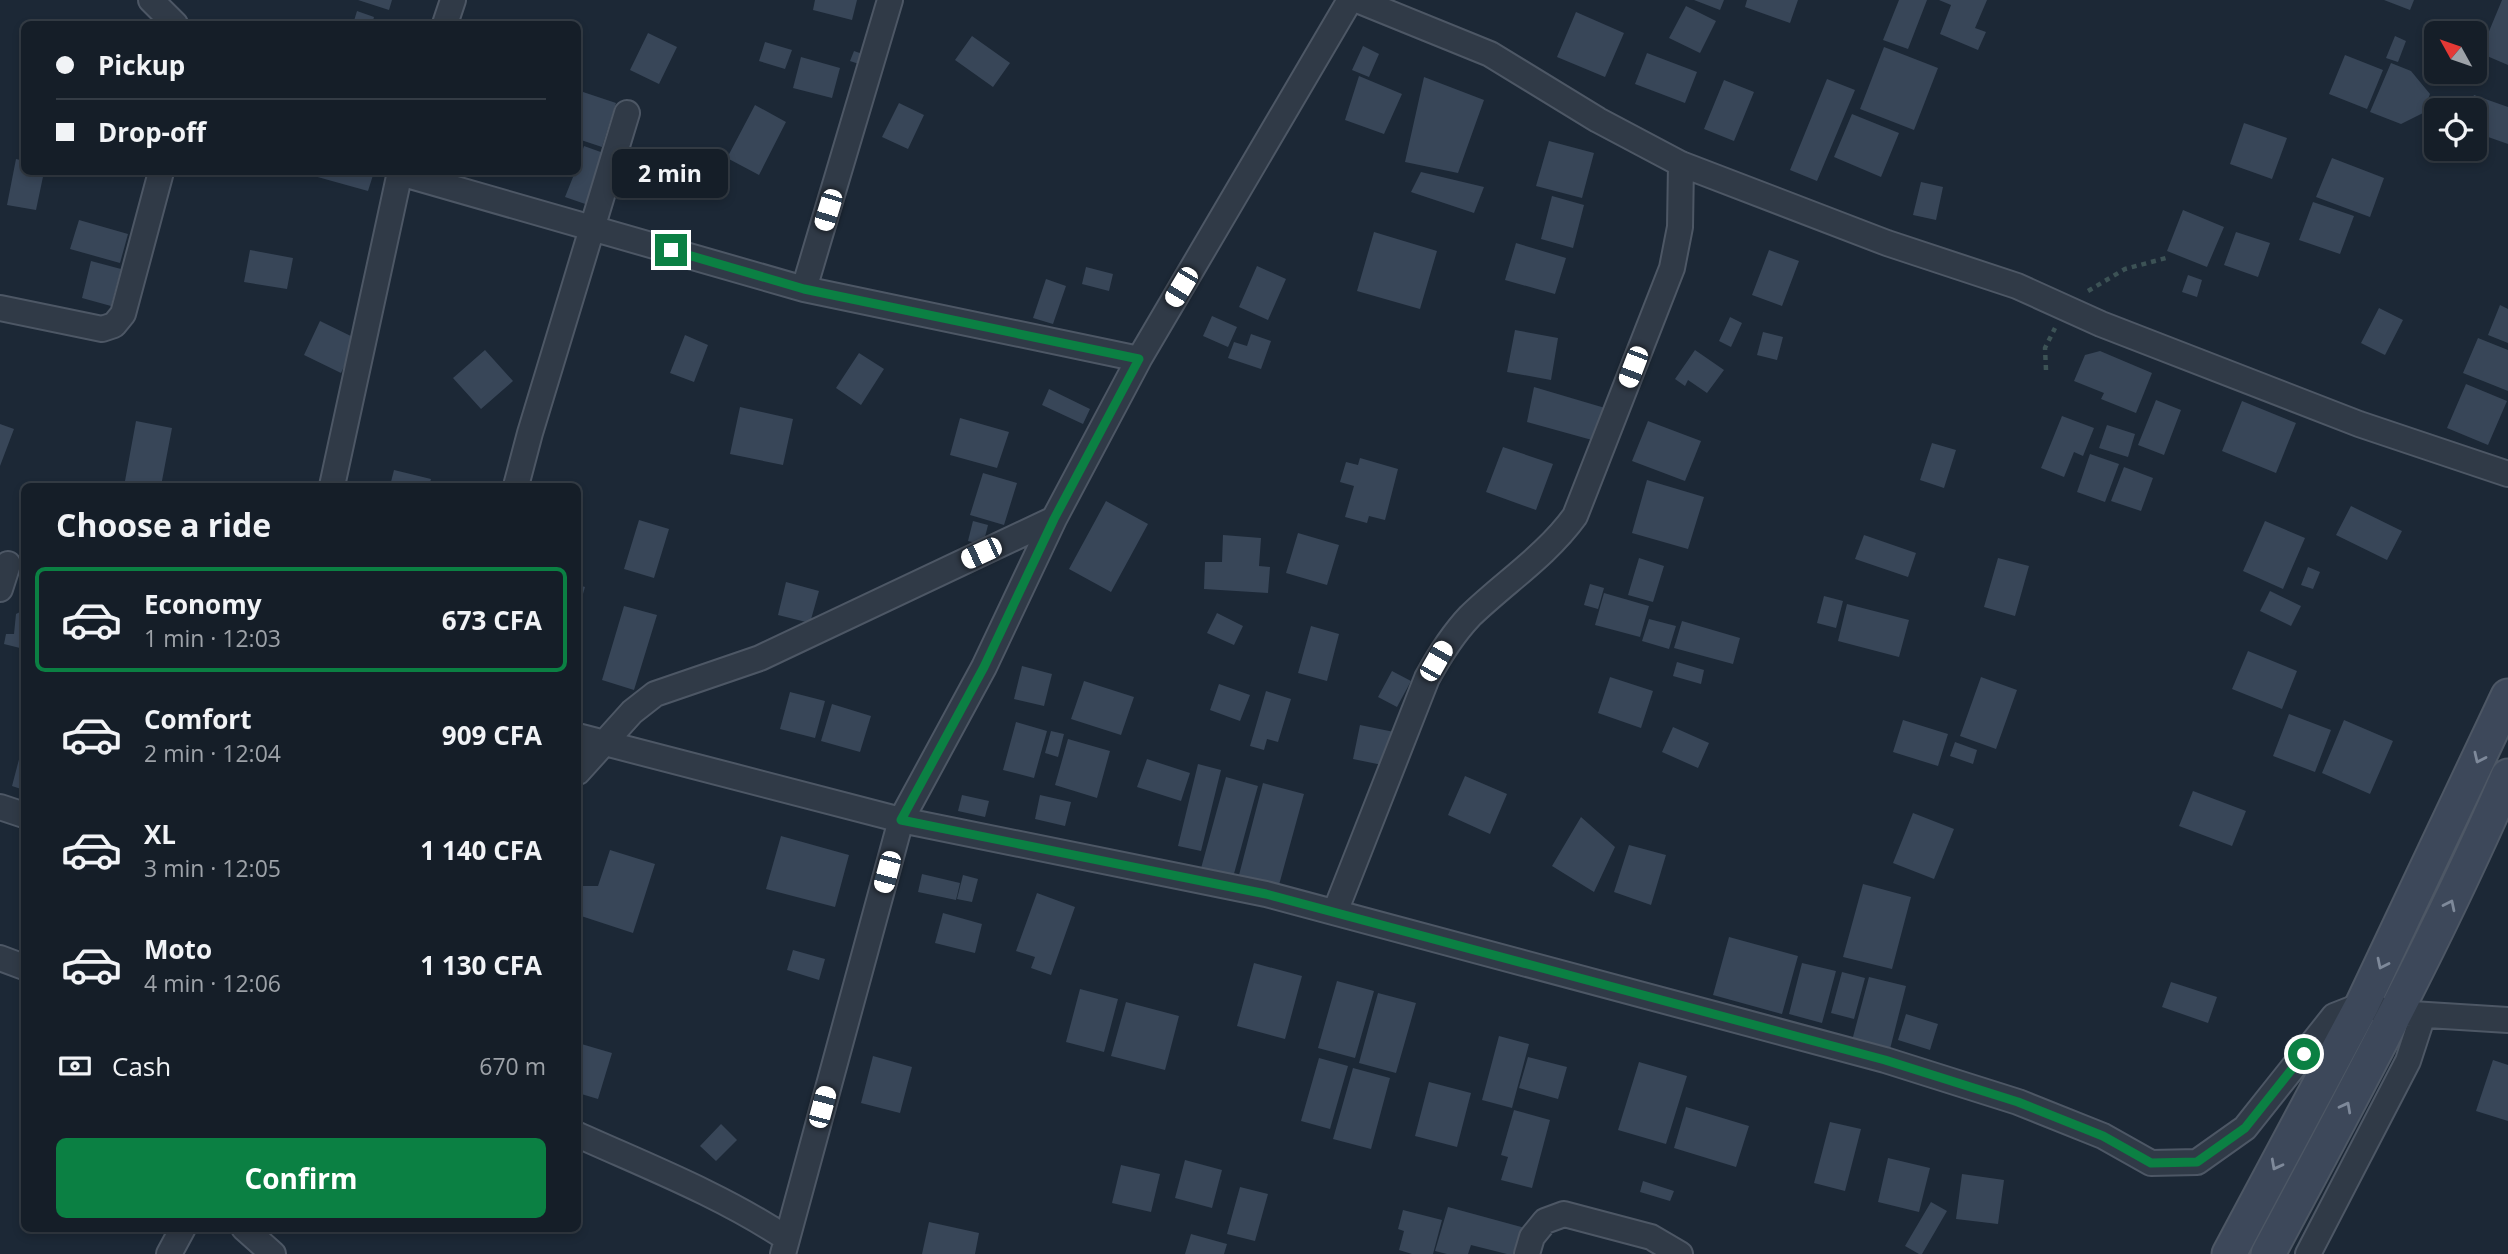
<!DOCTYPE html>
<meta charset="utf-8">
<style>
:root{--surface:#151e28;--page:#1e2730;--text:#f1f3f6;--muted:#9da2a8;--line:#343c45;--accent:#0b8043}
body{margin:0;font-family:"Open Sans",sans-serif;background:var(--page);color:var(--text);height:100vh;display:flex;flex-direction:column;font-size:26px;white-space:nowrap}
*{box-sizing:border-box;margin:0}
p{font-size:23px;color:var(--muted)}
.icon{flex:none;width:38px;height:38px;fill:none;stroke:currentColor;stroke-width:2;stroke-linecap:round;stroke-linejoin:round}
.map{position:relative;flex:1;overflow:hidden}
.details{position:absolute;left:21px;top:483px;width:560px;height:749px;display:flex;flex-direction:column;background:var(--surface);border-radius:10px;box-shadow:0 4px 10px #0003,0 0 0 2px var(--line)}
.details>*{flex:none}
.hud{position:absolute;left:21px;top:21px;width:560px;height:154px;border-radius:10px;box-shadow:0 4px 10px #0003,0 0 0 2px var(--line);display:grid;align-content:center;height:154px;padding:0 35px;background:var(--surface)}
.needle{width:46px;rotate:310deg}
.tools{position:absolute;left:2424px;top:21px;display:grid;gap:14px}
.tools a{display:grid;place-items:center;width:63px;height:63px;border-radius:10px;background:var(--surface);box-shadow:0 4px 10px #0003,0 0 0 2px var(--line);font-size:35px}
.end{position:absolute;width:32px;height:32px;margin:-16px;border:9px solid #0b8043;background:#fff;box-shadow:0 0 0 4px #fff}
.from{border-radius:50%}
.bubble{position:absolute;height:49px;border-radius:10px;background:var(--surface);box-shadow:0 4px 10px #0003,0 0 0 2px var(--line);font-size:23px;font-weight:700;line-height:49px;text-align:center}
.car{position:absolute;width:21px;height:42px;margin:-21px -10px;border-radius:9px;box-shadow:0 0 5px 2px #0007;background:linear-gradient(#fff 24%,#345 0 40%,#fff 0 76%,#345 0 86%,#fff 0)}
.hud b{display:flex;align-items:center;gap:24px;height:66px;font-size:26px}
.hud b+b{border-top:2px solid var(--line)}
.hud i{width:18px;height:18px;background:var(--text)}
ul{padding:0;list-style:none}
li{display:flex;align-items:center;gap:21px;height:105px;margin:0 14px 10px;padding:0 21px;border:4px solid transparent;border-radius:10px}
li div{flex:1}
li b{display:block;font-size:26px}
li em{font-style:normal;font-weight:700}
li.on{border-color:var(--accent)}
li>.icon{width:63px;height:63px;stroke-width:1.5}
h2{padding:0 35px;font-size:32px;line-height:84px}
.pay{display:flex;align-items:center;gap:18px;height:77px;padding:0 35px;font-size:26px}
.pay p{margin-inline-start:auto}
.action{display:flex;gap:14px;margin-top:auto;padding:14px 35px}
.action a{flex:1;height:80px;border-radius:10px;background:var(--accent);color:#fff;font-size:28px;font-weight:700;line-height:80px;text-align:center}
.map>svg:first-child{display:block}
</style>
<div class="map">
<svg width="2508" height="1254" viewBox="0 0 2508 1254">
<rect width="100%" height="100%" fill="#1c2836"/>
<path fill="#384658" d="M 358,0 L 392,0 L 389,10 Z
M 815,0 L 857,0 L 852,20 L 813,10 Z
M 1694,0 L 1724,0 L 1720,10 Z
M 1747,0 L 1798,0 L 1790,23 L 1745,7 Z
M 1899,0 L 1927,0 L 1908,49 L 1883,40 Z
M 1939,0 L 1987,0 L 1975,28 L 1986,32 L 1978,50 L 1940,34 L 1951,5 Z
M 2384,0 L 2414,0 L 2410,10 Z
M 2502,0 L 2508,0 L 2508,65 L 2480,53 Z
M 1686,6 L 1716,21 L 1700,53 L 1669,38 Z
M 357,11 L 374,17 L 372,24 L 353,24 Z
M 1576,12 L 1624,33 L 1605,77 L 1557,57 Z
M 648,33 L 677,47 L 659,84 L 630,70 Z
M 972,36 L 1010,63 L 993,87 L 955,60 Z
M 2395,36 L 2406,41 L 2398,62 L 2386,58 Z
M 765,42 L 792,50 L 785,69 L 759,61 Z
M 1363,46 L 1379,54 L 1369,77 L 1352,70 Z
M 1884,47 L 1938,68 L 1914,130 L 1860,109 Z
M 854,51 L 868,56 L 865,66 L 850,61 Z
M 1647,53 L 1697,72 L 1685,103 L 1635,84 Z
M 2345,55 L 2383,70 L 2367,109 L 2329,94 Z
M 801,57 L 840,68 L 832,98 L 793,88 Z
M 2391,63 L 2411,71 L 2430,94 L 2423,113 L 2401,124 L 2370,112 Z
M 1359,76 L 1402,94 L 1384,134 L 1345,120 Z
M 1424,77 L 1484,100 L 1458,173 L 1405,162 Z
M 1827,79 L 1855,90 L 1817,181 L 1790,170 Z
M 1724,80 L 1754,92 L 1734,141 L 1704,129 Z
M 583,92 L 616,103 L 602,147 L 578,139 L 578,110 Z
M 2474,95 L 2508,107 L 2508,144 L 2474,132 L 2474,110 L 2468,110 Z
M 899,103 L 924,115 L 908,149 L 882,137 Z
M 755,105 L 786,122 L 759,175 L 727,158 Z
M 1852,114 L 1899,133 L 1881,177 L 1834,157 Z
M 2244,123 L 2287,138 L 2272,179 L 2230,164 Z
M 1549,141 L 1594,153 L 1582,198 L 1536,186 Z
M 584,146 L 609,155 L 591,206 L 565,197 L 575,172 L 578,172 L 578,164 Z
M 2332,158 L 2384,178 L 2370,217 L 2316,197 Z
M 16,159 L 24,161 L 24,172 L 44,172 L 36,210 L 7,205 Z
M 315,172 L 374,172 L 368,191 L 314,176 Z
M 1421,172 L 1484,187 L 1474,213 L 1411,192 Z
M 1921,182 L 1943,187 L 1936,220 L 1913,215 Z
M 1552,196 L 1584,205 L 1573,248 L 1541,239 Z
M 2313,202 L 2354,216 L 2340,254 L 2299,240 Z
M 2183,210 L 2224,227 L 2207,267 L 2167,251 Z
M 79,220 L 128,234 L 120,263 L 70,249 Z
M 1374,232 L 1437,251 L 1420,309 L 1357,291 Z
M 2236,232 L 2270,243 L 2258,277 L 2224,265 Z
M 1516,243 L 1566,258 L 1555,294 L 1505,280 Z
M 250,250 L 293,258 L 287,289 L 244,282 Z
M 1769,250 L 1799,261 L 1782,306 L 1752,295 Z
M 91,261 L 121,269 L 111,306 L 82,298 Z
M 1257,266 L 1286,279 L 1268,320 L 1239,307 Z
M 1086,267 L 1113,274 L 1109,291 L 1082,284 Z
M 2188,275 L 2202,280 L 2197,297 L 2182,292 Z
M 1046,279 L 1066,286 L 1053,324 L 1033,318 Z
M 2500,305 L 2508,309 L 2508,343 L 2488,335 Z
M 2379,308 L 2403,320 L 2385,355 L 2361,343 Z
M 1212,316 L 1237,327 L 1228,347 L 1203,336 Z
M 1730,317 L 1742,323 L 1731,347 L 1719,341 Z
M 320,321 L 357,339 L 341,373 L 304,355 Z
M 1515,330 L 1558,338 L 1551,380 L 1507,372 Z
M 1763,332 L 1783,337 L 1777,360 L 1757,355 Z
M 1251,334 L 1271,341 L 1261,369 L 1228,358 L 1234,342 L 1247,346 Z
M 685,335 L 708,345 L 694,382 L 670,373 Z
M 2478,338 L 2508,350 L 2508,391 L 2463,373 Z
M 485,350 L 513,381 L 481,409 L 453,378 Z
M 1695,350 L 1724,370 L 1707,393 L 1688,380 L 1685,386 L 1675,379 Z
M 2100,351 L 2152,373 L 2136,413 L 2101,399 L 2104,393 L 2074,381 L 2085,355 Z
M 859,353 L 884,369 L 861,405 L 836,388 Z
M 2466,384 L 2507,401 L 2488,445 L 2447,428 Z
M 1534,387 L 1605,408 L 1592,440 L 1527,422 Z
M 1049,389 L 1090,409 L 1083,424 L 1042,405 Z
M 2156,400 L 2181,410 L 2164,455 L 2138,445 Z
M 2242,401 L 2296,423 L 2276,473 L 2222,451 Z
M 740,407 L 793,419 L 783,465 L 730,454 Z
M 2062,416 L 2094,428 L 2083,456 L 2074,452 L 2064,477 L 2041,468 Z
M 960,418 L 1009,432 L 997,468 L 950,455 Z
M 136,421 L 172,428 L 161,486 L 125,481 Z
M 1648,421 L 1701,441 L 1685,481 L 1632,461 Z
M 0,424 L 14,429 L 0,466 Z
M 2107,425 L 2135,434 L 2128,457 L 2099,448 Z
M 1932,443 L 1956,450 L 1944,488 L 1920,480 Z
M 1503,447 L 1553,464 L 1536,510 L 1486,492 Z
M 2090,454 L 2119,464 L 2105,502 L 2077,492 Z
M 1360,458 L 1398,469 L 1385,520 L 1369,516 L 1367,523 L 1345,517 L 1354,486 L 1340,482 L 1346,462 L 1358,465 Z
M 2124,467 L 2153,478 L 2141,511 L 2111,501 Z
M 394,470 L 431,479 L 429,486 L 390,486 Z
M 983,473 L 1017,483 L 1004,525 L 970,515 Z
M 1647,480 L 1704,497 L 1688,549 L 1632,533 Z
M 1106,501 L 1148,524 L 1111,592 L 1069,569 Z
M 2351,506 L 2402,531 L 2387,560 L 2336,535 Z
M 639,520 L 669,529 L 654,578 L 624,569 Z
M 973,521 L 988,525 L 983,545 L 968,541 Z
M 2265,521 L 2305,538 L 2283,589 L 2243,571 Z
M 1298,533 L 1339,545 L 1327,585 L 1286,573 Z
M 1223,535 L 1261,538 L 1259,566 L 1270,567 L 1268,593 L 1204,589 L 1205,562 L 1222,562 Z
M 1864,535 L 1916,553 L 1908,577 L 1855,559 Z
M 1639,558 L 1664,566 L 1653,602 L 1628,595 Z
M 1998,558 L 2029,566 L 2015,616 L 1984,607 Z
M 2308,567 L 2320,572 L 2313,589 L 2301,585 Z
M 786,582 L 819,591 L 810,623 L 778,615 Z
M 1590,584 L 1604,588 L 1598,609 L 1584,605 Z
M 578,585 L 585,587 L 578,611 Z
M 2270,591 L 2301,606 L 2291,626 L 2260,611 Z
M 1604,593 L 1649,606 L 1640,637 L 1595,625 Z
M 1824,596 L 1843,601 L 1836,628 L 1817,623 Z
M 1847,604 L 1909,620 L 1899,657 L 1838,641 Z
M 624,606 L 657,615 L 634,690 L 602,680 Z
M 24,610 L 24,649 L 4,644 L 6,634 L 14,634 L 16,614 Z
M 1217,613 L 1243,626 L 1234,645 L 1207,633 Z
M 1649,619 L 1676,626 L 1669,649 L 1642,641 Z
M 1682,621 L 1740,638 L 1733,664 L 1674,648 Z
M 1311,626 L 1339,634 L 1327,681 L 1298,673 Z
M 2248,651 L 2297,671 L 2282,709 L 2232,689 Z
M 1677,662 L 1704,670 L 1701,684 L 1673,676 Z
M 1022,666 L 1052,674 L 1044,706 L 1014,699 Z
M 1392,671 L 1411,681 L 1397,707 L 1378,697 Z
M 1610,677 L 1653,691 L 1641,728 L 1598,713 Z
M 1981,677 L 2017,690 L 1996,749 L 1960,736 Z
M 1084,681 L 1134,697 L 1121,735 L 1071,719 Z
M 1219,684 L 1250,695 L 1240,721 L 1210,710 Z
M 1266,691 L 1291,699 L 1278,742 L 1267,739 L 1264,750 L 1250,746 Z
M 790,692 L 825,701 L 815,738 L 780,729 Z
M 832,704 L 871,716 L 860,752 L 821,741 Z
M 2289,714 L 2331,730 L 2315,772 L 2273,756 Z
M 1903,720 L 1948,734 L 1938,766 L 1893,752 Z
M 2344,720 L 2393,741 L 2370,794 L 2322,773 Z
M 1016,722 L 1047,731 L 1034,778 L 1003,770 Z
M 1360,725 L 1399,733 L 1392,767 L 1353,759 Z
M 1673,727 L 1709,743 L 1698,768 L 1662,752 Z
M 1051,731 L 1064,734 L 1058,757 L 1045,753 Z
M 1068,739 L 1110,751 L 1097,798 L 1055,785 Z
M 1955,742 L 1977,750 L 1973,764 L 1950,756 Z
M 22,748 L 24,748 L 24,790 L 12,786 Z
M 1147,759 L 1190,773 L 1181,801 L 1137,787 Z
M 1198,764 L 1221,770 L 1201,851 L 1178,846 Z
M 1465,776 L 1507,794 L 1490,834 L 1448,815 Z
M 1226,777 L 1258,786 L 1232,881 L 1200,872 Z
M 1263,783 L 1304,794 L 1279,885 L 1239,875 Z
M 2193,791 L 2246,811 L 2232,846 L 2179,826 Z
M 962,795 L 989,801 L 985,817 L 958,811 Z
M 1040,795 L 1071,802 L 1065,826 L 1035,819 Z
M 1913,813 L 1954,829 L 1934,879 L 1893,863 Z
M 1581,817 L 1615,847 L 1594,892 L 1552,866 Z
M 781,836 L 849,855 L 835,907 L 766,889 Z
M 1629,845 L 1666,855 L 1651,905 L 1614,892 Z
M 610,850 L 655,864 L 633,933 L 578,915 L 578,899 L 582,886 L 598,886 Z
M 922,874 L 960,883 L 956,900 L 918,892 Z
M 963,875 L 978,879 L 972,902 L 957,899 Z
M 1863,884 L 1911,897 L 1892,969 L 1843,957 Z
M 1037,893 L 1075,907 L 1051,975 L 1031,968 L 1035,957 L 1016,951 Z
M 943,913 L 982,924 L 975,953 L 935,943 Z
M 1729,937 L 1798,956 L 1782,1014 L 1713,995 Z
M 793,950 L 825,959 L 819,980 L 787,970 Z
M 1254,963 L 1302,976 L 1285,1039 L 1237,1026 Z
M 1802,963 L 1836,971 L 1822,1023 L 1789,1014 Z
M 1842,972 L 1865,978 L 1854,1019 L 1831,1013 Z
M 1869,977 L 1906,986 L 1888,1057 L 1850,1048 Z
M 1337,981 L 1374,991 L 1355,1058 L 1318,1048 Z
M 2171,982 L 2217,997 L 2208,1023 L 2162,1007 Z
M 1080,989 L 1118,999 L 1104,1052 L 1066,1042 Z
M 1378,993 L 1416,1003 L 1396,1073 L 1359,1063 Z
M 1126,1002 L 1179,1016 L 1165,1070 L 1111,1056 Z
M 1906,1014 L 1938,1024 L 1930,1050 L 1898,1040 Z
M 1499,1036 L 1529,1044 L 1512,1108 L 1482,1100 Z
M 578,1043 L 612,1053 L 598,1099 L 578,1093 Z
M 873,1056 L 912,1067 L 900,1113 L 861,1103 Z
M 1528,1057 L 1567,1067 L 1558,1099 L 1519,1088 Z
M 1319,1058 L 1348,1066 L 1330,1129 L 1301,1121 Z
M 2493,1060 L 2508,1065 L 2508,1121 L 2476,1111 Z
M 1639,1062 L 1687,1076 L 1666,1144 L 1618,1130 Z
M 1353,1068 L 1390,1078 L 1371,1149 L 1333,1139 Z
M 1429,1082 L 1471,1093 L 1457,1147 L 1415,1136 Z
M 1686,1107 L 1749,1126 L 1736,1167 L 1674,1148 Z
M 1514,1110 L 1550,1120 L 1532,1188 L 1501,1180 L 1508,1157 L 1501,1155 Z
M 1830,1122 L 1861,1129 L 1845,1191 L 1814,1183 Z
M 721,1124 L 737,1140 L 716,1161 L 700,1146 Z
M 1888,1158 L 1930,1168 L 1919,1212 L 1878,1202 Z
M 1185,1160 L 1222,1170 L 1212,1208 L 1175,1198 Z
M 1121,1165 L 1160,1174 L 1151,1212 L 1112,1203 Z
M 1962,1174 L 2004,1180 L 1998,1224 L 1956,1219 Z
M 1643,1181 L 1674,1191 L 1670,1201 L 1640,1192 Z
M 1240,1187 L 1268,1194 L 1255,1241 L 1227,1234 Z
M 1931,1202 L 1947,1211 L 1922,1254 L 1919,1254 L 1905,1246 Z
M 1448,1207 L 1525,1228 L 1518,1254 L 1507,1254 L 1471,1245 L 1468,1254 L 1447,1254 L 1435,1251 Z
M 1403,1210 L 1442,1220 L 1433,1254 L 1412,1254 L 1399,1250 L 1404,1231 L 1398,1229 Z
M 929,1222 L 979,1233 L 975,1254 L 922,1254 Z
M 1191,1234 L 1227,1244 L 1224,1254 L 1185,1254 Z"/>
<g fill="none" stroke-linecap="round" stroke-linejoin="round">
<defs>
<path id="street" d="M 151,0 L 175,24
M 1357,0 L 1490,54 L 1598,120 L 1681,164 L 1887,243 L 2017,286 L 2101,324 L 2359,424 L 2508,474
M 445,24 L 453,0
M 400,173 L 804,289 L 1139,359
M 804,289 L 890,0
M 0,308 L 102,329 L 114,325 L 123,314 L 161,172
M 332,486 L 400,172
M 516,486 L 530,433 L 627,113
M 0,589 L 8,564
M 578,736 L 901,820 L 1266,894 L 1885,1060 L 2018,1102 L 2103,1136 L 2151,1163 L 2197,1162 L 2245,1128 L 2334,1016 L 2362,1005 L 2396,1013 L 2508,1020
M 578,772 L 632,712 L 655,694 L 760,658 L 1054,519
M 0,807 L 24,815
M 1335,912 L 1427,678 C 1439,656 1452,635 1470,616 C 1505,582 1546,556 1575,516 L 1672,268 L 1680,227 L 1681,164
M 0,958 L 24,967
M 578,1135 C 649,1167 721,1195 786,1238
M 244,1228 L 273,1254
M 169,1254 L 183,1228
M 783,1254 L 901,820 L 984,667 L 1054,519 L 1139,359 L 1350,0
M 1527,1254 L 1532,1237 L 1545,1221 L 1564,1214 L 1651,1237 L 1680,1254
M 2308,1254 L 2408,1061 L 2423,1015"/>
<path id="secondary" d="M 2229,1254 L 2362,1005 L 2508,696
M 2268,1254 C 2352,1097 2437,940 2508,776"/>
</defs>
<use href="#street" stroke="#4d5765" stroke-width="28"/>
<use href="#secondary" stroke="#4d5765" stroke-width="37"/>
<path stroke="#3c5255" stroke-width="4.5" stroke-dasharray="5 5" stroke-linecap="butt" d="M 2088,291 L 2125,269 L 2166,258
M 2046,370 L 2045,348 L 2055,328"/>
<use href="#street" stroke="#303a47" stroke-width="24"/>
<use href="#secondary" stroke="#3d485a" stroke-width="33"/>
</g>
<defs><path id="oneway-chevron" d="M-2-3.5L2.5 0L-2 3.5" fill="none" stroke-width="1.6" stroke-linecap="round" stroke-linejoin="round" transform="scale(1.75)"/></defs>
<g stroke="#7e899a">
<use href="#oneway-chevron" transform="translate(2479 758) rotate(115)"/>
<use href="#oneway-chevron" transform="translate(2450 905) rotate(-64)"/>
<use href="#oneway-chevron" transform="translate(2382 964) rotate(116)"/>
<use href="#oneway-chevron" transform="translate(2346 1107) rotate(-62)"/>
<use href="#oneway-chevron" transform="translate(2276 1165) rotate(118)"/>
</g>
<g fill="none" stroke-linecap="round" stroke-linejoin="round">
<path stroke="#0b8043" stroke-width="9" d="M 671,250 L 804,289 L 1139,359 L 1054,519 L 984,667 L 901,820 L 1266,894 L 1885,1060 L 2018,1102 L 2103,1136 L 2151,1163 L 2197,1162 L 2245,1128 L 2304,1054"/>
</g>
</svg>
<div class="tools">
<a><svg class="needle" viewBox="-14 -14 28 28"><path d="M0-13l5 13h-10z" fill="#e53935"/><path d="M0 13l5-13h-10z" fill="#9da2a8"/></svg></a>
<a><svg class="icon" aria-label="locate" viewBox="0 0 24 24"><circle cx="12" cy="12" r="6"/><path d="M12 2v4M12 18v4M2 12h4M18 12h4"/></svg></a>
</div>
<i class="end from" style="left:2304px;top:1054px"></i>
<i class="end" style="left:671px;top:250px"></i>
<div class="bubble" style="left:612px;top:149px;width:116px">2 min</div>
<i class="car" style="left:828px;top:210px;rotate:197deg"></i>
<i class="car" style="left:1181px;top:287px;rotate:211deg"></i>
<i class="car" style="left:1633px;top:367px;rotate:201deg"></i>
<i class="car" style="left:981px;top:553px;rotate:245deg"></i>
<i class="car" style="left:1436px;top:661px;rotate:30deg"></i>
<i class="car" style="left:887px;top:872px;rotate:195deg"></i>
<i class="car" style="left:822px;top:1107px;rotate:15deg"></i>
<div class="hud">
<b><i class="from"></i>Pickup</b>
<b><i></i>Drop-off</b>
</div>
<section class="details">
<h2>Choose a ride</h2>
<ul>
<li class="on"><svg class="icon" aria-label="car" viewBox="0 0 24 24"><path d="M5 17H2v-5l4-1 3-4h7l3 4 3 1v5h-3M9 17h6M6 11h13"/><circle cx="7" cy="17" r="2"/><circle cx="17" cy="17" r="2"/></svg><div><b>Economy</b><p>1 min · 12:03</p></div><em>673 CFA</em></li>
<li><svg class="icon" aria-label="car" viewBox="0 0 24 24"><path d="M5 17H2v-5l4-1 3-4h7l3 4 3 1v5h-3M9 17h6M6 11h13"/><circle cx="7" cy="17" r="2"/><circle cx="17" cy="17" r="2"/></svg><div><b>Comfort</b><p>2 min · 12:04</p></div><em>909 CFA</em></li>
<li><svg class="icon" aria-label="car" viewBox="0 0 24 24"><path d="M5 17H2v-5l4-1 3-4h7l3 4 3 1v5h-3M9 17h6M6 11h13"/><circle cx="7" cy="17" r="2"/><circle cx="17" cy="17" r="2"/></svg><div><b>XL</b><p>3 min · 12:05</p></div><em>1 140 CFA</em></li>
<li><svg class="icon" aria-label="car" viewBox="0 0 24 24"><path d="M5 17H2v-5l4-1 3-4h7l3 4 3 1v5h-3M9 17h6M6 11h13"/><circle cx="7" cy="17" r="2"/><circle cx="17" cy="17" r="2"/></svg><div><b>Moto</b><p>4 min · 12:06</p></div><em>1 130 CFA</em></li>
</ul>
<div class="pay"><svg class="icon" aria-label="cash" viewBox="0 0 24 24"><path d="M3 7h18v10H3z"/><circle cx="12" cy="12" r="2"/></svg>Cash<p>670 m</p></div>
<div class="action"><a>Confirm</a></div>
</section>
</div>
